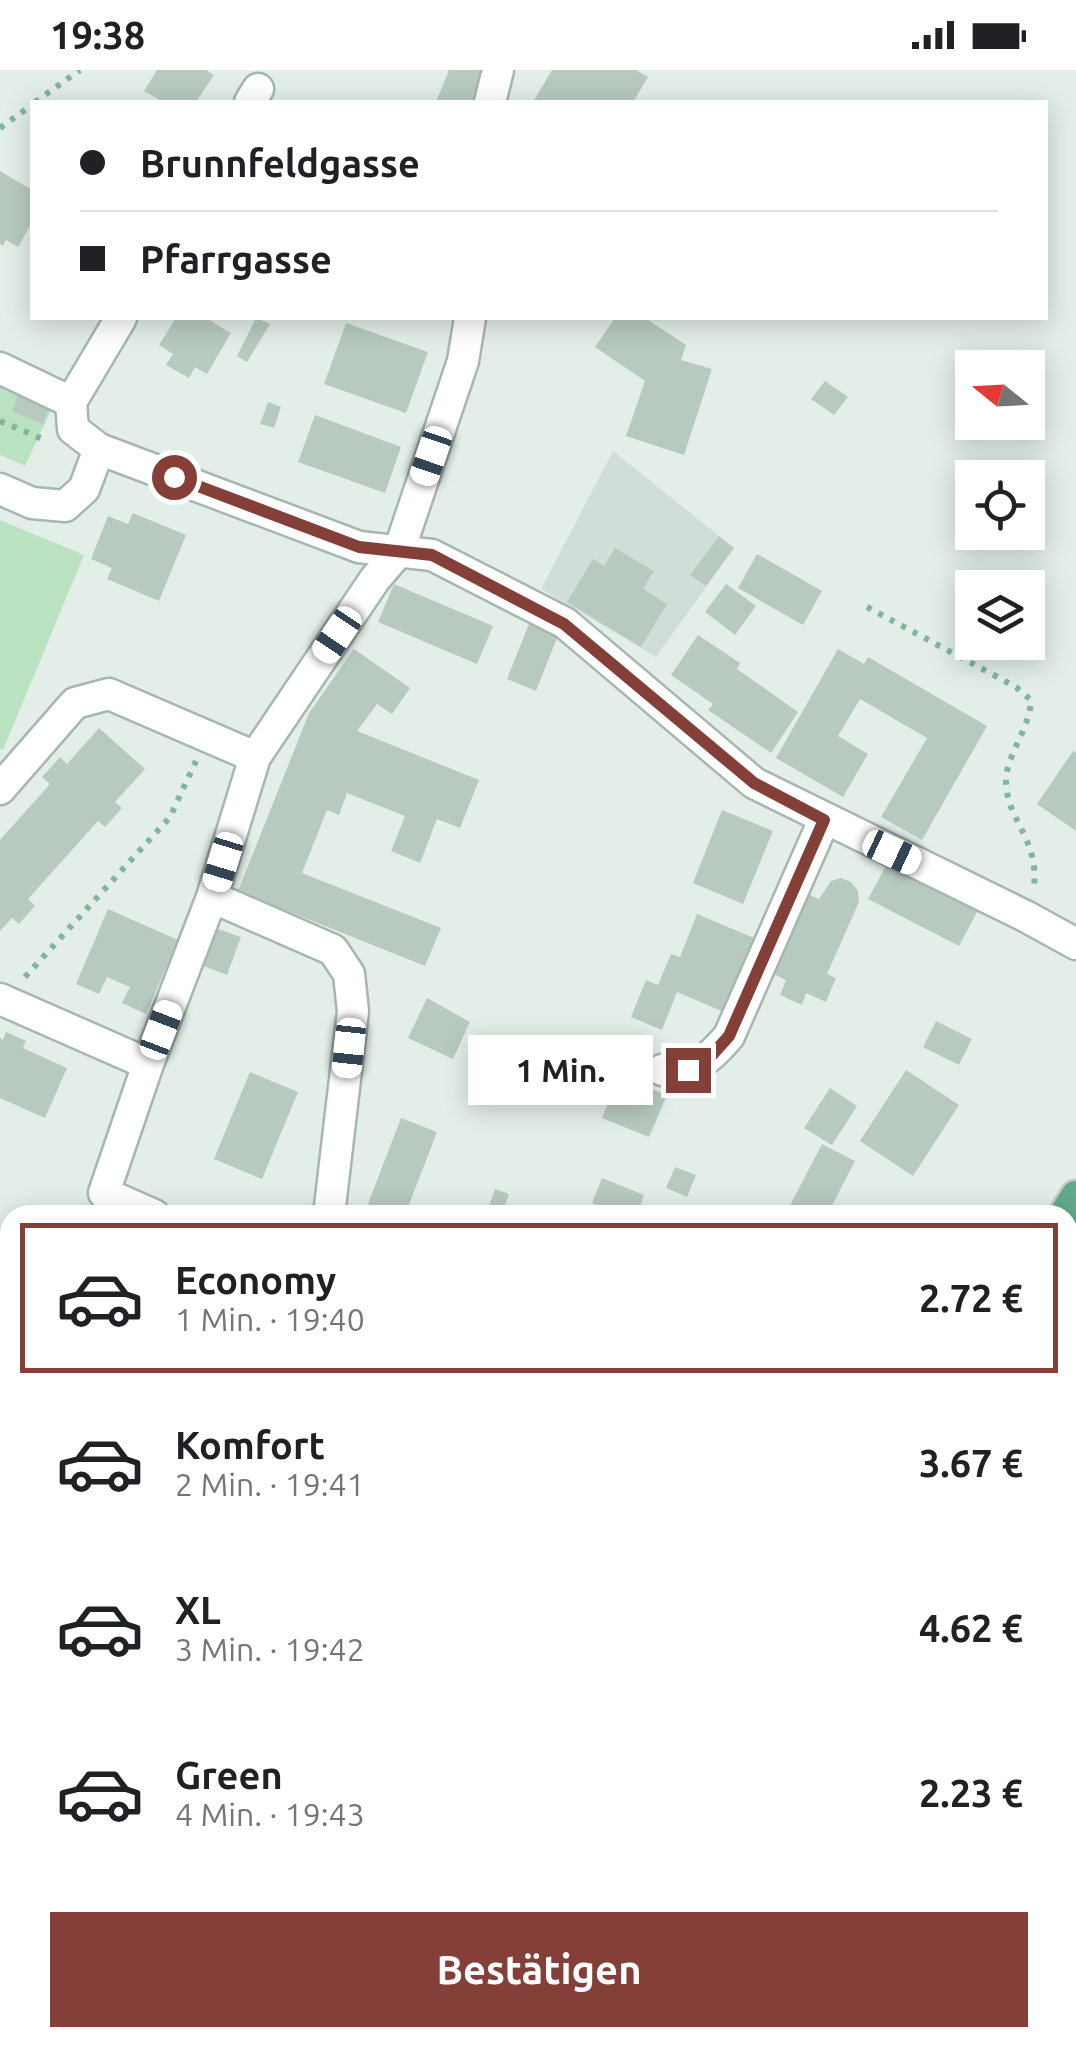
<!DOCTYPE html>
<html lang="de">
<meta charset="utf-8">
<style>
:root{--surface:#fff;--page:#f6f6f6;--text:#202124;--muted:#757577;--line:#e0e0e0;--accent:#844038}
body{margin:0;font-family:Ubuntu,sans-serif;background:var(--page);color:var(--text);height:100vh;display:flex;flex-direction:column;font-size:38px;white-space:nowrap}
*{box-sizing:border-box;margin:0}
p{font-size:32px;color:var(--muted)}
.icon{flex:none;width:55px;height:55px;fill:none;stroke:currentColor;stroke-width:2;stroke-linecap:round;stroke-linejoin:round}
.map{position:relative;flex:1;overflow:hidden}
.side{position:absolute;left:0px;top:1135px;width:1078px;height:842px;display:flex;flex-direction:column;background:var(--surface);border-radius:30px 30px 0 0;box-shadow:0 5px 25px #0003}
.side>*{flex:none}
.guide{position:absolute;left:30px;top:30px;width:1018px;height:220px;border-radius:0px;box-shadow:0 5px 25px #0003;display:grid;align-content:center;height:220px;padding:0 50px;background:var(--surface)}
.needle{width:65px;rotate:288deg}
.buttons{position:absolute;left:955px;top:280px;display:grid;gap:20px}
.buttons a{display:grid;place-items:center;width:90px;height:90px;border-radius:0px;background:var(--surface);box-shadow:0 5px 25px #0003;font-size:50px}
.end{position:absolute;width:45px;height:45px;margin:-22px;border:12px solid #844038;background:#fff;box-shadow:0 0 0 5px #fff}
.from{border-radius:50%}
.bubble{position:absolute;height:70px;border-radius:0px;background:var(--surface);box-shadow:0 5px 25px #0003;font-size:32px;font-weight:600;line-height:70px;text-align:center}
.car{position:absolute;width:30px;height:60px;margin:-30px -15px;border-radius:12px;box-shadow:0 0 8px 2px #0007;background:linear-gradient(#fff 24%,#345 0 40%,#fff 0 76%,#345 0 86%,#fff 0)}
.guide b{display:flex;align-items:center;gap:35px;height:95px;font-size:38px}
.guide b+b{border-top:2px solid var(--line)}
.guide i{width:25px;height:25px;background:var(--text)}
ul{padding:18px 0 0;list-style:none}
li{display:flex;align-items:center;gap:30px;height:150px;margin:0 20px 15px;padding:0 30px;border:5px solid transparent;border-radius:0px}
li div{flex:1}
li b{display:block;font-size:38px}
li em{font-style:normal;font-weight:600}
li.selected{border-color:var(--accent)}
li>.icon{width:90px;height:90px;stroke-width:1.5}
.cta{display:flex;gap:20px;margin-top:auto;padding:20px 50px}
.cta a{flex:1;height:115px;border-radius:0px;background:var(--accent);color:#fff;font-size:40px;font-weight:600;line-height:115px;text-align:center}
.status{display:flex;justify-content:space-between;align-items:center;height:70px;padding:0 50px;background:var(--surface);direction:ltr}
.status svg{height:28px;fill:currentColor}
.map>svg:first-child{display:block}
</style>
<div class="status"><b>19:38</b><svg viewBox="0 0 49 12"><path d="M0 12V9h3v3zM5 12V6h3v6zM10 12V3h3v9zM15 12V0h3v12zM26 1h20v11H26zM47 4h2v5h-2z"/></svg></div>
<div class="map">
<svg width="1076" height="1977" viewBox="0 0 1076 1977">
<rect width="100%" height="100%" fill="#e3eee8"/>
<path fill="#d1ded7" d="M 613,381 L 734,478 L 656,587 L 541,519 Z"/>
<path fill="#bae2c0" d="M 0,312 L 53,336 L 25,396 L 0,385 Z
M 0,450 L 84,485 L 3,680 L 0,679 Z"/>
<path fill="#b8cac0" d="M 157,0 L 206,0 L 214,5 L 196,32 L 163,32 L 144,21 Z
M 449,0 L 488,0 L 475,32 L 436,32 Z
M 552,0 L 636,0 L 648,7 L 633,32 L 533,32 Z
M 0,101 L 32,120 L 32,152 L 18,177 L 6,170 L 3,176 L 0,174 Z
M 176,248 L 206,248 L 231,263 L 207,304 L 195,297 L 189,308 L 166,295 L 173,284 L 159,275 Z
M 256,248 L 270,254 L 247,292 L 237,286 Z
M 615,248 L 645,248 L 686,275 L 681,290 L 712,299 L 684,385 L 626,366 L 645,311 L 595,277 Z
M 346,253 L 428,282 L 406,343 L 324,314 Z
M 825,311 L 848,327 L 834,345 L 811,329 Z
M 18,325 L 49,338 L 43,354 L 12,341 Z
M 268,332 L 281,337 L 274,358 L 260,354 Z
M 315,345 L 401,377 L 385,423 L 298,392 Z
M 133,443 L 186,465 L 159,531 L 107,509 L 112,498 L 91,489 L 108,446 L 128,454 Z
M 719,466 L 734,478 L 706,516 L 690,505 Z
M 615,478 L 654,501 L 643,519 L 667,534 L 641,577 L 567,532 L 593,489 L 604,496 Z
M 757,484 L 822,521 L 803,555 L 738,518 Z
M 394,514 L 493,556 L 477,594 L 378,552 Z
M 726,514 L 756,536 L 735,565 L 705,542 Z
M 530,551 L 559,563 L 536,621 L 507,609 Z
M 698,565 L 740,593 L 737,599 L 798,642 L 771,683 L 708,640 L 713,634 L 671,605 Z
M 354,579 L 410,618 L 392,644 L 377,634 L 357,661 L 479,710 L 460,758 L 437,749 L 420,793 L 391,781 L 405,746 L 347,723 L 339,745 L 327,740 L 302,803 L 441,858 L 425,896 L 238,821 L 309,643 Z
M 838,579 L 864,594 L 868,587 L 987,656 L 922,770 L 881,747 L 927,668 L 860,629 L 838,666 L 868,684 L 843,727 L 776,688 Z
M 99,658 L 145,699 L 115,732 L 122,738 L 105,757 L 98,751 L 28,829 L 35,836 L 19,854 L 12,848 L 0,861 L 0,770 L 50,714 L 42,707 L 60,687 L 67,694 Z
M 1073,681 L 1076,683 L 1076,761 L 1037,734 Z
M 722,740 L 773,761 L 743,834 L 693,813 Z
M 887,794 L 978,840 L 959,876 L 868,829 Z
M 841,808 L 851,812 L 858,821 L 859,832 L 827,904 L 836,908 L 826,932 L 806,923 L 802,935 L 780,925 L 786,910 L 769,902 L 804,822 L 819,829 L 831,811 Z
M 108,839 L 178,870 L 146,944 L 122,933 L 130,917 L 107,907 L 99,924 L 76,914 Z
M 697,844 L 754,868 L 724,942 L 677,922 L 662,960 L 631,947 L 646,910 L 658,915 L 671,884 L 680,887 Z
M 215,858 L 241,867 L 227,905 L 201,895 Z
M 427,928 L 470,952 L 453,989 L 408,968 Z
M 936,951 L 972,969 L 959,995 L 923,977 Z
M 6,962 L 26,971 L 23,978 L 67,998 L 45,1048 L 0,1028 L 0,968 L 3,970 Z
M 906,1000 L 959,1035 L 913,1106 L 860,1071 Z
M 250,1002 L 298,1022 L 262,1109 L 214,1089 Z
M 619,1006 L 667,1025 L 649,1067 L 602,1048 Z
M 830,1018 L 857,1036 L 832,1075 L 804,1058 Z
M 401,1048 L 437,1062 L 405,1145 L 396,1145 L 368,1134 Z
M 822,1074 L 855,1091 L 827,1145 L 785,1145 Z
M 675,1097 L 696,1105 L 687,1127 L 666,1118 Z
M 602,1108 L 644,1125 L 637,1145 L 622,1145 L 592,1133 Z
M 495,1119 L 509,1124 L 503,1141 L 489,1136 Z"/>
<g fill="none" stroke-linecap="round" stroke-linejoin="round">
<defs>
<path id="minor" d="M 250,32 L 258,19
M 490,32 L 498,0
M 121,248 L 71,332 L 73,359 L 99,379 L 359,477 L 432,485 L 565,553 L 754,713 L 1027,847 L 1076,874
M 0,298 L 71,332
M 0,419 L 32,433 L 65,436 L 84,419 L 99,379
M 0,719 L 75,633 L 109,624 L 255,687
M 0,929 L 148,994
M 662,1000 C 696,1000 707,992 729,966 L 824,750
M 154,1145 L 104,1123 L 148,994 L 212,827
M 329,1145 L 353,941 L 349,904 L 333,880 L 212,827 L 255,687 L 375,509 L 399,481 L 463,291 L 470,248
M 0,1778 L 10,1757"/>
<path id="major" d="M 1064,1145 L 1076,1126
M 501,1977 L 508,1968"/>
</defs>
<use href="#minor" stroke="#a5b7af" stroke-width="35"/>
<use href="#major" stroke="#c1cac6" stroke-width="35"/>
<path stroke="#80b59e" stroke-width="6" stroke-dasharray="5 8" stroke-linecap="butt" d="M 35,32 L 80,0
M 0,58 L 32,35
M 0,351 L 45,370
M 867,537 L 1016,617 L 1031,630 C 1030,659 1005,687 1006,712 C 1007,751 1039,768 1034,817
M 25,907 L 170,747 L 196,691
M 0,1264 L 10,1266"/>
<use href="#minor" stroke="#fff" stroke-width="30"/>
<use href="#major" stroke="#63a98e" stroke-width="30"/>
</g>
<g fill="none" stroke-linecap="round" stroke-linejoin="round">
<path stroke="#844038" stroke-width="12" d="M 174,407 L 359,477 L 432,485 L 564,554 L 754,713 L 824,750 L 729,966 L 712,985 L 688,1000"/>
</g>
</svg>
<div class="buttons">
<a><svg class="needle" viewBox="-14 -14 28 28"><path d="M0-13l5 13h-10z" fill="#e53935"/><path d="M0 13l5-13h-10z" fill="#757577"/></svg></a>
<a><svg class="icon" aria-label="locate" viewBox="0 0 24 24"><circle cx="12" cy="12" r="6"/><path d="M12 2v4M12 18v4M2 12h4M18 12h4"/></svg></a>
<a><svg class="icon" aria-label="layers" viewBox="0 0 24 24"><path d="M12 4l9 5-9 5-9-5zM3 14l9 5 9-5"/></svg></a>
</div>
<i class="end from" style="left:174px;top:407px"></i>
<i class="end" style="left:688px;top:1000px"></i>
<div class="bubble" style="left:468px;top:965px;width:185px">1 Min.</div>
<i class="car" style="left:431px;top:386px;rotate:199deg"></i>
<i class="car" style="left:337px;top:565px;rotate:214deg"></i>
<i class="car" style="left:892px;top:782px;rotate:115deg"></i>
<i class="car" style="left:223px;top:792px;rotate:197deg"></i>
<i class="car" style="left:161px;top:960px;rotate:21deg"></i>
<i class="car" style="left:349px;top:978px;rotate:186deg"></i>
<div class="guide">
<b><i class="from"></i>Brunnfeldgasse</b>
<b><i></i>Pfarrgasse</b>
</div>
<section class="side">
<ul>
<li class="selected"><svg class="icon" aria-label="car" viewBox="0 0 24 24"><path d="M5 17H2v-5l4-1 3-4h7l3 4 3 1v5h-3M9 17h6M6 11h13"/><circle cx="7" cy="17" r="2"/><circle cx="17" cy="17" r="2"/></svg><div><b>Economy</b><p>1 Min. · 19:40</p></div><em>2.72 €</em></li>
<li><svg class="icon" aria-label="car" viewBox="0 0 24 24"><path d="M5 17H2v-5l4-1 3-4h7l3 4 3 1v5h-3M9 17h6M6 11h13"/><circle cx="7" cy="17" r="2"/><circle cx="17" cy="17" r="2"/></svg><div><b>Komfort</b><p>2 Min. · 19:41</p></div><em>3.67 €</em></li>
<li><svg class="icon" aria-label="car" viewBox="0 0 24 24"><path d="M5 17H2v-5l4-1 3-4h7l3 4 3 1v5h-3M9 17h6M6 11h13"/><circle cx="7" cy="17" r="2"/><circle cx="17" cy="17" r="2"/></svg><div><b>XL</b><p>3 Min. · 19:42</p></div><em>4.62 €</em></li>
<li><svg class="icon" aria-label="car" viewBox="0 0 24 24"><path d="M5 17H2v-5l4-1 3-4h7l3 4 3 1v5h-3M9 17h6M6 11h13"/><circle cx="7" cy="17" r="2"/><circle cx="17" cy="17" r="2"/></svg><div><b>Green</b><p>4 Min. · 19:43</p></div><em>2.23 €</em></li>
</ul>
<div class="cta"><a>Bestätigen</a></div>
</section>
</div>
